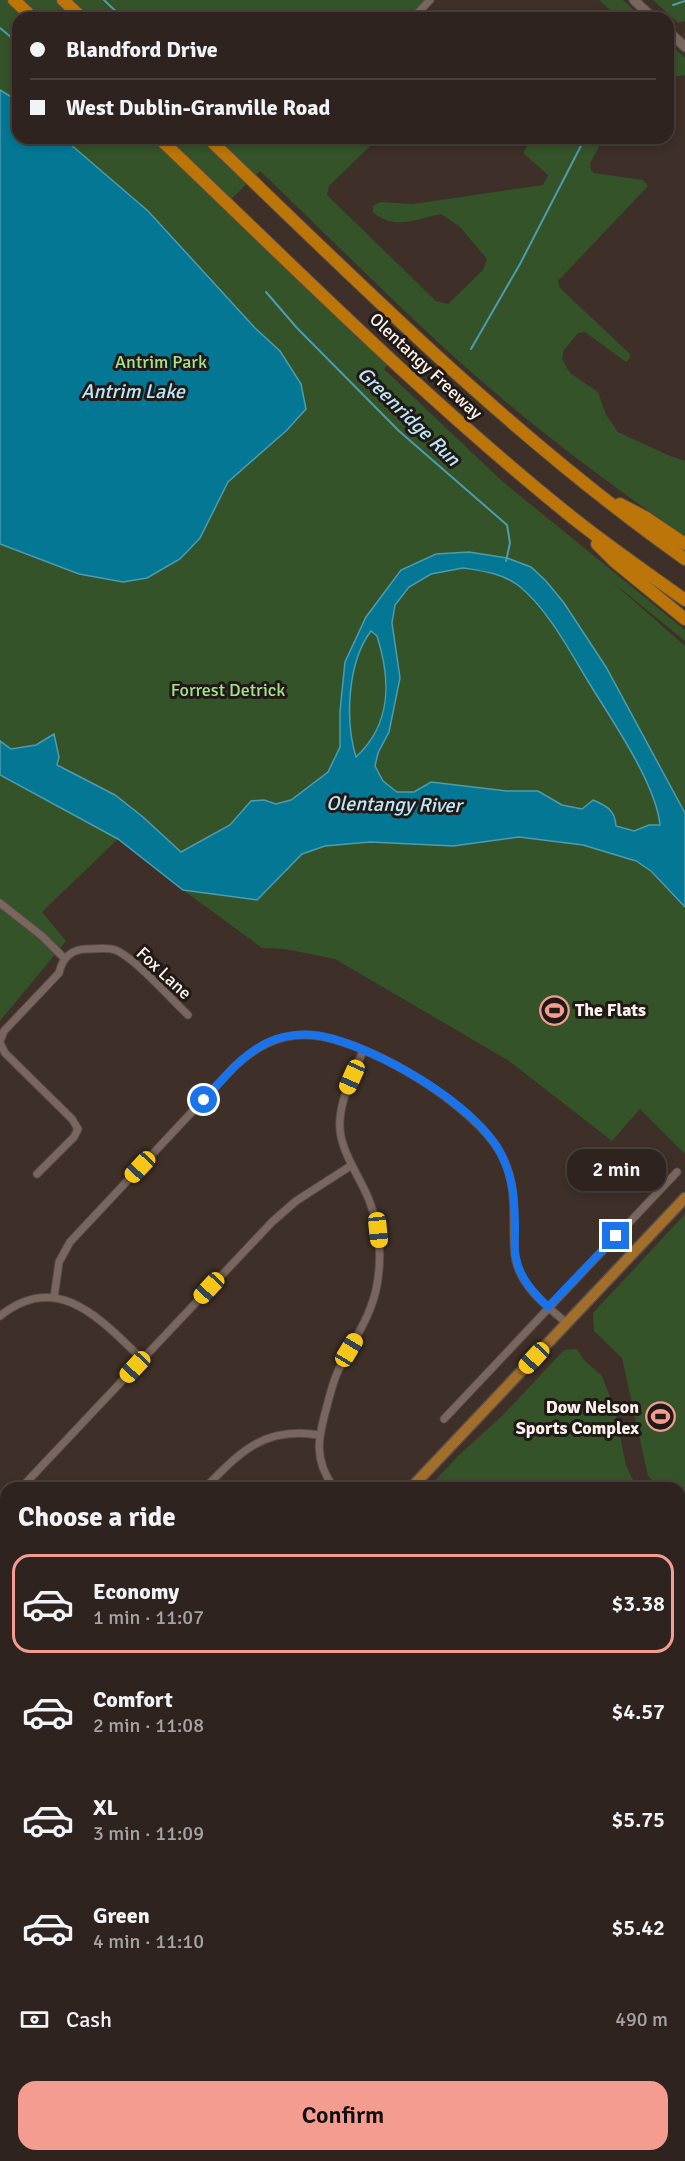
<!DOCTYPE html>
<meta charset="utf-8">
<style>
:root{--surface:#2e231e;--page:#362b27;--text:#f1f3f6;--muted:#a7a4a4;--line:#49403c;--accent:#f59c91}
body{margin:0;font-family:Signika,sans-serif;background:var(--page);color:var(--text);height:100vh;display:flex;flex-direction:column;font-size:22px;white-space:nowrap}
*{box-sizing:border-box;margin:0}
p{font-size:20px;color:var(--muted)}
.icon{flex:none;width:33px;height:33px;fill:none;stroke:currentColor;stroke-width:2;stroke-linecap:round;stroke-linejoin:round}
.map{position:relative;flex:1;overflow:hidden}
.details{position:absolute;left:0px;top:1482px;width:686px;height:680px;display:flex;flex-direction:column;background:var(--surface);border-radius:18px 18px 0 0;box-shadow:0 3px 9px #0003,0 0 0 2px var(--line)}
.details>*{flex:none}
.guide{position:absolute;left:12px;top:12px;width:662px;height:132px;border-radius:18px;box-shadow:0 3px 9px #0003,0 0 0 2px var(--line);display:grid;align-content:center;height:132px;padding:0 18px;background:var(--surface)}
.end{position:absolute;width:27px;height:27px;margin:-14px;border:8px solid #1a73e8;background:#fff;box-shadow:0 0 0 3px #fff}
.from{border-radius:50%}
.bubble{position:absolute;height:42px;border-radius:18px;background:var(--surface);box-shadow:0 3px 9px #0003,0 0 0 2px var(--line);font-size:20px;font-weight:600;line-height:42px;text-align:center}
.car{position:absolute;width:18px;height:36px;margin:-18px -9px;border-radius:8px;box-shadow:0 0 4px 2px #0007;background:linear-gradient(#f5c518 24%,#345 0 40%,#f5c518 0 76%,#345 0 86%,#f5c518 0)}
.guide b{display:flex;align-items:center;gap:21px;height:57px;font-size:22px}
.guide b+b{border-top:2px solid var(--line)}
.guide i{width:15px;height:15px;background:var(--text)}
ul{padding:0;list-style:none}
li{display:flex;align-items:center;gap:18px;height:99px;margin:0 12px 9px;padding:0 6px;border:3px solid transparent;border-radius:18px}
li div{flex:1}
li b{display:block;font-size:22px}
li em{font-style:normal;font-weight:600}
li.on{border-color:var(--accent)}
li>.icon{width:54px;height:54px;stroke-width:1.5}
h2{padding:0 18px;font-size:27px;line-height:72px}
.pay{display:flex;align-items:center;gap:15px;height:66px;padding:0 18px;font-size:22px}
.pay p{margin-inline-start:auto}
.cta{display:flex;gap:12px;margin-top:auto;padding:12px 18px}
.cta a{flex:1;height:69px;border-radius:18px;background:var(--accent);color:#111;font-size:24px;font-weight:600;line-height:69px;text-align:center}
.map>svg:first-child{display:block}
</style>
<div class="map">
<svg width="685" height="2161" viewBox="0 0 685 2161">
<rect width="100%" height="100%" fill="#3e2f28"/>
<path fill="#345328" d="M 0,0 L 430,0 L 413,18 L 18,18 L 18,138 L 373,138 L 369,147 L 329,186 L 327,195 L 436,301 L 448,304 L 483,270 L 487,259 L 460,227 L 441,214 C 416,219 394,231 373,212 L 373,206 L 380,202 L 413,204 L 543,185 L 548,175 L 524,154 L 525,149 L 535,138 L 604,138 L 590,163 L 591,170 L 594,173 L 643,180 L 648,186 L 558,281 L 560,288 L 630,354 L 630,358 L 626,362 L 585,332 L 578,333 L 564,350 L 562,359 L 570,373 L 598,392 L 606,415 L 618,432 L 670,456 L 685,461 L 685,536 C 623,494 564,450 506,402 C 420,330 341,248 260,171 L 227,203 L 392,360 L 384,369 L 502,481 L 685,630 L 685,641 L 610,580 L 685,646 L 685,813 L 606,667 L 564,603 L 546,581 L 531,567 L 507,558 L 469,552 L 436,554 L 366,617 L 340,711 L 340,747 L 328,772 L 291,800 L 276,804 L 264,800 L 240,812 L 230,825 L 181,852 L 143,817 L 115,795 L 57,765 L 36,745 L 11,749 L 0,741 Z
M 599,0 L 623,0 L 642,18 L 619,18 Z
M 653,0 L 685,0 L 685,21 L 678,23 Z
M 668,42 L 685,58 L 685,75 L 668,78 Z
M 463,568 C 483,571 502,573 518,586 C 547,609 570,651 589,682 C 613,723 653,779 660,825 L 649,825 L 634,831 L 616,826 C 616,810 607,806 594,800 L 582,809 L 562,805 L 538,791 L 507,791 L 431,782 L 414,792 L 397,792 L 383,781 L 375,766 L 378,753 L 389,732 L 400,678 L 392,623 L 395,605 L 409,587 L 431,574 Z
M 372,631 L 377,636 C 391,682 392,722 356,758 C 346,718 346,665 372,631 Z
M 0,775 L 118,839 L 42,912 L 66,941 L 0,1021 Z
M 519,837 C 559,842 616,846 649,870 C 662,880 674,895 685,907 L 685,1154 L 640,1109 L 612,1141 L 509,1061 L 335,959 L 285,949 L 262,948 L 183,890 L 257,900 L 302,854 L 325,846 L 370,842 L 430,844 Z
M 685,1214 L 685,1512 L 680,1507 L 680,1488 L 660,1488 L 648,1476 L 622,1358 L 594,1331 L 593,1313 Z
M 577,1349 L 584,1360 L 602,1376 L 615,1409 L 626,1466 L 637,1488 L 428,1488 L 459,1455 L 503,1415 L 564,1350 Z
M 680,1863 L 685,1869 L 685,1940 L 680,1934 Z"/>
<path fill="#047794" stroke="#4e9caf" stroke-width="1.5" fill-rule="evenodd" d="M 0,90 L 18,101 L 18,138 L 58,138 L 66,145 L 70,144 L 148,211 L 255,328 L 280,351 L 301,384 L 306,409 L 287,430 L 228,482 L 200,538 L 180,559 L 147,578 L 123,582 L 79,574 L 0,544 Z
M 469,552 L 507,558 L 531,567 L 546,581 L 564,603 L 606,667 L 685,813 L 685,907 L 651,871 L 636,861 L 583,845 L 519,837 L 453,846 L 370,842 L 325,846 L 302,854 L 257,900 L 183,890 L 118,839 L 0,775 L 0,741 L 11,749 L 36,745 L 54,734 L 59,757 L 57,765 L 115,795 L 143,817 L 181,852 L 230,825 L 251,801 L 264,800 L 276,804 L 291,800 L 328,772 L 340,747 L 340,711 L 345,662 L 366,617 L 401,570 L 436,554 ZM 463,568 C 483,571 502,573 519,586 C 549,610 571,654 591,686 C 613,722 656,784 660,825 L 649,825 L 634,831 L 616,826 C 615,810 607,806 593,800 L 582,809 L 562,805 L 538,791 L 507,791 L 431,782 L 414,792 L 397,792 L 383,781 L 375,766 L 378,753 L 389,732 L 400,678 L 392,623 L 395,605 L 409,587 L 431,574 ZM 371,631 L 377,636 C 391,680 392,724 356,757 C 345,721 347,663 371,631 Z"/>
<g fill="none" stroke-linecap="round" stroke-linejoin="round">
<path stroke="#4e9caf" stroke-width="2" d="M 104,0 L 123,18
M 673,5 L 685,1
M 0,28 L 18,43
M 266,292 L 297,328 L 399,431 L 507,525 L 510,543 L 506,561
M 471,349 L 520,264 L 585,138
M 680,1929 L 685,1925"/>
<defs>
<path id="minor" d="M 413,18 L 430,0
M 0,903 L 42,936 L 64,958
M 0,1041 L 4,1031 L 59,973 C 62,959 71,949 87,949 C 95,949 108,947 115,950 C 133,956 172,1000 188,1015
M 0,1043 L 5,1053 L 72,1119 L 78,1129 L 74,1137 L 37,1174
M 54,1298 L 59,1262 L 70,1242 L 235,1066 C 255,1048 276,1035 304,1035 C 360,1034 475,1105 501,1154 C 520,1189 511,1220 515,1256 C 519,1285 546,1306 567,1323
M 0,1316 C 58,1269 102,1321 142,1359
M 444,1419 L 677,1172
M 21,1488 L 272,1222 L 296,1201 L 352,1165
M 205,1488 C 240,1452 264,1426 319,1435
M 334,1488 C 313,1459 318,1438 327,1406 C 330,1394 333,1382 338,1371 C 352,1342 371,1318 377,1285 C 382,1256 380,1227 369,1200 C 359,1174 337,1148 340,1119 C 342,1095 354,1073 363,1051
M 0,1510 L 6,1504
M 0,1683 L 6,1682
M 0,1876 L 6,1872
M 0,1884 L 6,1890
M 680,1972 L 685,1965
M 680,1997 L 685,2000
M 680,2095 L 685,2084
M 282,2156 L 287,2161
M 181,2161 L 186,2156
M 481,2161 L 487,2156
M 654,2161 L 656,2156"/>
<path id="secondary" d="M 634,0 L 653,18
M 668,31 L 685,47"/>
<path id="primary" d="M 411,1488 L 685,1198
M 0,1921 L 6,1915"/>
<path id="motorway" d="M 14,0 L 33,18
M 63,0 L 82,18
M 159,138 C 293,266 424,398 568,514 C 605,544 646,572 685,600
M 208,138 C 361,285 511,436 685,559
M 620,504 L 645,517 L 685,544
M 597,544 L 614,561 L 685,619"/>
</defs>
<use href="#minor" stroke="#594c45" stroke-width="9"/>
<use href="#secondary" stroke="#594c45" stroke-width="11"/>
<use href="#primary" stroke="#594c45" stroke-width="13"/>
<use href="#motorway" stroke="#594c45" stroke-width="14"/>
<use href="#minor" stroke="#79675f" stroke-width="7"/>
<use href="#secondary" stroke="#79675f" stroke-width="9"/>
<use href="#primary" stroke="#a16f2b" stroke-width="10"/>
<use href="#motorway" stroke="#bb7508" stroke-width="12"/>
</g>
<g fill="none" stroke-linecap="round" stroke-linejoin="round">
<path stroke="#1a73e8" stroke-width="8" d="M 204,1100 C 225,1077 245,1050 276,1039 C 290,1035 306,1033 321,1036 C 376,1047 478,1105 502,1156 C 514,1180 515,1205 515,1231 C 515,1240 514,1250 516,1258 C 520,1279 534,1293 548,1307 L 616,1236"/>
</g>
<defs>
<symbol id="stadium-ring" viewBox="-11 -11 22 22"><circle r="9.5" fill="#201916" stroke="#f59c91" stroke-width="1.5"/><path d="M0-5a6.5 5 0 1 0 0 10a6.5 5 0 1 0 0-10ZM-3.5-1.8h7v3.6h-7Z" fill="#f59c91"/></symbol>
</defs>
<g fill-rule="evenodd">
<use href="#stadium-ring" x="538" y="994" width="33" height="33"/>
<use href="#stadium-ring" x="644" y="1400" width="33" height="33"/>
</g>
<g text-anchor="middle" stroke-width="6" stroke-linejoin="round" paint-order="stroke">
<g font-size="18" fill="#a5e28f" stroke="#201916">
<text x="161" y="368">Antrim Park</text>
<text x="228" y="696">Forrest Detrick</text>
</g>
<g font-size="18" fill="#fcf2ed" stroke="#201916">
<text transform="translate(426 366) rotate(43)" y="6">Olentangy Freeway</text>
<text transform="translate(164 973) rotate(43)" y="6">Fox Lane</text>
</g>
<g font-size="18" font-weight="bold" fill="#fcf2ed" stroke="#201916" text-anchor="start">
<text x="575" y="1016">The Flats</text>
<text x="639" y="1413" text-anchor="end">Dow Nelson<tspan x="639" dy="21">Sports Complex</tspan></text>
</g>
<g font-size="20" font-style="italic" fill="#bbe7f8" stroke="#201916">
<text x="133" y="398">Antrim Lake</text>
<text transform="translate(409 416) rotate(44)" y="7">Greenridge Run</text>
<text transform="translate(394 804) rotate(1)" y="7">Olentangy River</text>
</g>
</g>
</svg>
<i class="end from" style="left:204px;top:1100px"></i>
<i class="end" style="left:616px;top:1236px"></i>
<div class="bubble" style="left:567px;top:1149px;width:99px">2 min</div>
<i class="car" style="left:352px;top:1077px;rotate:204deg"></i>
<i class="car" style="left:140px;top:1167px;rotate:223deg"></i>
<i class="car" style="left:378px;top:1230px;rotate:174deg"></i>
<i class="car" style="left:209px;top:1288px;rotate:223deg"></i>
<i class="car" style="left:349px;top:1350px;rotate:31deg"></i>
<i class="car" style="left:534px;top:1358px;rotate:223deg"></i>
<i class="car" style="left:135px;top:1367px;rotate:223deg"></i>
<div class="guide">
<b><i class="from"></i>Blandford Drive</b>
<b><i></i>West Dublin-Granville Road</b>
</div>
<section class="details">
<h2>Choose a ride</h2>
<ul>
<li class="on"><svg class="icon" aria-label="car" viewBox="0 0 24 24"><path d="M5 17H2v-5l4-1 3-4h7l3 4 3 1v5h-3M9 17h6M6 11h13"/><circle cx="7" cy="17" r="2"/><circle cx="17" cy="17" r="2"/></svg><div><b>Economy</b><p>1 min · 11:07</p></div><em>$3.38</em></li>
<li><svg class="icon" aria-label="car" viewBox="0 0 24 24"><path d="M5 17H2v-5l4-1 3-4h7l3 4 3 1v5h-3M9 17h6M6 11h13"/><circle cx="7" cy="17" r="2"/><circle cx="17" cy="17" r="2"/></svg><div><b>Comfort</b><p>2 min · 11:08</p></div><em>$4.57</em></li>
<li><svg class="icon" aria-label="car" viewBox="0 0 24 24"><path d="M5 17H2v-5l4-1 3-4h7l3 4 3 1v5h-3M9 17h6M6 11h13"/><circle cx="7" cy="17" r="2"/><circle cx="17" cy="17" r="2"/></svg><div><b>XL</b><p>3 min · 11:09</p></div><em>$5.75</em></li>
<li><svg class="icon" aria-label="car" viewBox="0 0 24 24"><path d="M5 17H2v-5l4-1 3-4h7l3 4 3 1v5h-3M9 17h6M6 11h13"/><circle cx="7" cy="17" r="2"/><circle cx="17" cy="17" r="2"/></svg><div><b>Green</b><p>4 min · 11:10</p></div><em>$5.42</em></li>
</ul>
<div class="pay"><svg class="icon" aria-label="cash" viewBox="0 0 24 24"><path d="M3 7h18v10H3z"/><circle cx="12" cy="12" r="2"/></svg>Cash<p>490 m</p></div>
<div class="cta"><a>Confirm</a></div>
</section>
</div>
